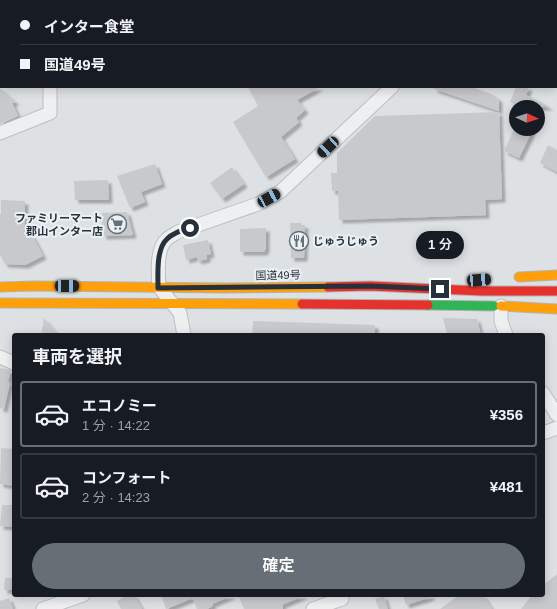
<!DOCTYPE html>
<html lang="ja">
<meta charset="utf-8">
<style>
:root{--surface:#171b24;--page:#242831;--text:#f1f3f6;--muted:#9ea1a6;--line:#363941;--accent:#666f76}
body{margin:0;font-family:Helvetica,"Noto Sans JP",sans-serif;background:var(--page);color:var(--text);height:100vh;display:flex;flex-direction:column;font-size:15px;white-space:nowrap}
*{box-sizing:border-box;margin:0}
p{font-size:13px;color:var(--muted)}
.icon{flex:none;width:22px;height:22px;fill:none;stroke:currentColor;stroke-width:2;stroke-linecap:round;stroke-linejoin:round}
.map{position:relative;flex:1;overflow:hidden}
.side{position:absolute;left:12px;top:333px;width:533px;height:264px;display:flex;flex-direction:column;background:var(--surface);border-radius:4px;box-shadow:0 2px 10px #0003}
.side>*{flex:none}
.guide{position:absolute;left:0px;top:0px;width:557px;height:88px;box-shadow:0 2px 10px #0003;display:grid;align-content:center;height:88px;padding:0 20px;background:var(--surface)}
.needle{width:26px;rotate:93deg}
.buttons{position:absolute;left:509px;top:100px;display:grid;gap:8px}
.buttons a{display:grid;place-items:center;width:36px;height:36px;border-radius:50%;background:var(--surface);box-shadow:0 2px 10px #0003;font-size:20px}
.end{position:absolute;width:18px;height:18px;margin:-9px;border:5px solid #26313b;background:#fff;box-shadow:0 0 0 2px #fff}
.from{border-radius:50%}
.bubble{position:absolute;height:28px;border-radius:14px;background:var(--surface);box-shadow:0 2px 10px #0003;font-size:13px;font-weight:600;line-height:28px;text-align:center}
.car{position:absolute;width:12px;height:24px;margin:-12px -6px;border-radius:5px;box-shadow:0 0 3px 1px #0007;background:linear-gradient(#222 24%,#8ab4d8 0 40%,#222 0 76%,#8ab4d8 0 86%,#222 0)}
.guide b{display:flex;align-items:center;gap:14px;height:38px;font-size:15px}
.guide b+b{border-top:1px solid var(--line)}
.guide i{width:10px;height:10px;background:var(--text)}
ul{padding:0;list-style:none}
li{display:flex;align-items:center;gap:12px;height:66px;margin:0 8px 6px;padding:0 12px;border:2px solid var(--line);border-radius:4px}
li div{flex:1}
li b{display:block;font-size:15px}
li em{font-style:normal;font-weight:600}
li.active{border-color:var(--accent)}
li>.icon{width:36px;height:36px;stroke-width:1.5}
h2{padding:0 20px;font-size:18px;line-height:48px}
.button{display:flex;gap:8px;margin-top:auto;padding:8px 20px}
.button a{flex:1;height:46px;border-radius:24px;background:var(--accent);color:#fff;font-size:16px;font-weight:600;line-height:46px;text-align:center}
.map>svg:first-child{display:block}
</style>
<div class="map">
<svg width="557" height="609" viewBox="0 0 557 609">
<defs>
<filter id="shadow"><feDropShadow dx="3.5" dy="3.5" stdDeviation="1" flood-color="#0004"/></filter>
</defs>
<rect width="100%" height="100%" fill="#dee1e4"/>
<path fill="#c7c9cc" filter="url(#shadow)" d="M 248,87 L 320,87 L 297,100 L 305,110 L 296,118 L 299,122 L 281,137 L 295,159 L 266,177 L 233,122 L 258,106 Z
M 434,87 L 472,87 L 491,94 L 499,99 L 499,111 L 434,89 Z
M 516,87 L 529,87 L 526,95 L 550,107 L 521,107 L 510,102 Z
M 0,88 L 16,102 L 12,103 L 18,116 L 0,124 Z
M 499,112 L 502,199 L 485,200 L 486,215 L 339,220 L 338,191 L 332,191 L 331,173 L 337,173 L 337,153 L 375,116 Z
M 514,129 L 533,129 L 519,158 L 504,151 Z
M 548,145 L 557,150 L 557,172 L 540,163 Z
M 155,164 L 162,184 L 141,192 L 145,202 L 130,208 L 117,176 Z
M 232,167 L 244,184 L 222,199 L 210,183 Z
M 108,180 L 109,200 L 75,200 L 74,181 Z
M 1,200 L 25,201 L 24,235 L 32,235 L 43,256 L 25,265 L 5,264 L 0,255 L 0,214 L 1,214 Z
M 127,212 L 133,235 L 103,236 L 102,213 Z
M 290,223 L 301,223 L 301,225 L 305,225 L 304,258 L 291,258 Z
M 266,228 L 266,250 L 264,250 L 265,252 L 240,252 L 240,229 Z
M 208,240 L 211,254 L 207,255 L 207,259 L 198,261 L 197,257 L 186,260 L 183,245 Z
M 44,318 L 58,335 L 41,335 Z
M 443,318 L 477,319 L 481,335 L 447,335 Z
M 253,321 L 375,325 L 375,335 L 252,335 Z
M 0,368 L 11,370 L 8,382 L 10,383 L 4,409 L 0,408 Z
M 1,448 L 14,449 L 14,486 L 0,484 Z
M 2,505 L 14,505 L 13,527 L 0,526 Z
M 557,574 L 557,609 L 521,609 L 532,595 L 543,595 L 543,585 Z
M 5,578 L 14,578 L 14,590 L 4,590 Z
M 127,595 L 134,595 L 142,609 L 121,609 L 117,601 Z
M 161,595 L 233,595 L 212,604 L 213,606 L 207,609 L 197,609 L 193,598 L 166,609 Z
M 238,595 L 305,595 L 282,605 L 283,609 L 244,609 Z
M 403,595 L 431,595 L 431,597 L 406,605 Z
M 459,595 L 483,595 L 492,609 L 440,609 Z
M 384,596 L 388,609 L 379,609 L 375,599 Z
M 9,598 L 13,609 L 0,609 L 0,601 Z"/>
<g fill="none" stroke-linecap="round" stroke-linejoin="round">
<defs>
<path id="street" d="M 75,1 L 75,0
M 466,1 L 466,0
M 0,36 L 1,36
M 556,63 L 557,63
M 0,133 L 50,113 L 50,87
M 501,306 L 501,321 L 506,335
M 184,335 L 180,313 L 172,303 L 159,287 C 158,274 156,248 167,239 C 170,236 175,234 178,232 L 258,204 L 280,192 L 392,87
M 0,357 L 14,363
M 543,393 L 557,415
M 543,433 L 557,428
M 43,609 L 83,595
M 313,609 L 342,599"/>
<path id="fast" d="M 428,305 L 494,306"/>
<path id="slow" d="M 519,277 L 557,275
M 0,287 L 35,286 L 224,288 L 328,287
M 0,303 L 302,304
M 501,306 L 557,309"/>
<path id="jam" d="M 328,287 L 370,286 L 482,291 L 557,291
M 302,304 L 428,305"/>
</defs>
<use href="#street" stroke="#bcbfc2" stroke-width="15"/>
<use href="#fast" stroke="#b1b4b8" stroke-width="11"/>
<use href="#slow" stroke="#b1b4b8" stroke-width="11"/>
<use href="#jam" stroke="#b1b4b8" stroke-width="11"/>
<use href="#street" stroke="#edeff0" stroke-width="13"/>
<use href="#fast" stroke="#30b455" stroke-width="9"/>
<use href="#slow" stroke="#ff9f0a" stroke-width="9"/>
<use href="#jam" stroke="#e5322d" stroke-width="9"/>
</g>
<g fill="none" stroke-linecap="round" stroke-linejoin="round">
<path stroke="#26313b" stroke-width="5" d="M 190,228 C 182,230 173,233 167,239 C 156,249 158,274 158,288 L 370,286 L 440,289"/>
</g>
<defs>
<symbol id="supermarket-ring" viewBox="-11 -11 22 22"><circle r="9.5" fill="#ebf0f4" stroke="#666f76" stroke-width="1.5"/><path d="M-6-5.5h2.5l.6 2H6L4.5 2H-2.5L-4.4-4H-6ZM-1.5 3.2a1.3 1.3 0 1 0 .1 0ZM3 3.2a1.3 1.3 0 1 0 .1 0Z" fill="#666f76"/></symbol>
<symbol id="restaurant-ring" viewBox="-11 -11 22 22"><circle r="9.5" fill="#ebf0f4" stroke="#666f76" stroke-width="1.5"/><path d="M-5-6h1v4h1v-4h1v4h1v-4h1v5L-1.5 .5V6h-2V.5L-5-1ZM5-6V6H3V1.5H1.5Q1.5-4 5-6Z" fill="#666f76"/></symbol>
</defs>
<g fill-rule="evenodd">
<use href="#supermarket-ring" x="106" y="213" width="22" height="22"/>
<use href="#restaurant-ring" x="288" y="230" width="22" height="22"/>
</g>
<g text-anchor="middle" stroke-width="4" stroke-linejoin="round" paint-order="stroke">
<g font-size="11" font-weight="bold" fill="#26313b" stroke="#ebf0f4" text-anchor="end">
<text x="103" y="222">ファミリーマート<tspan x="103" dy="13">郡山インター店</tspan></text>
<text x="313" y="245" text-anchor="start">じゅうじゅう</text>
</g>
<g font-size="11" fill="#26313b" stroke="#ebf0f4">
<text transform="translate(278 275) rotate(-1)" y="4">国道49号</text>
</g>
</g>
</svg>
<div class="buttons">
<a><svg class="needle" viewBox="-14 -14 28 28"><path d="M0-13l5 13h-10z" fill="#e53935"/><path d="M0 13l5-13h-10z" fill="#9ea1a6"/></svg></a>
</div>
<i class="end from" style="left:190px;top:228px"></i>
<i class="end" style="left:440px;top:289px"></i>
<div class="bubble" style="left:416px;top:231px;width:48px">1 分</div>
<i class="car" style="left:328px;top:147px;rotate:227deg"></i>
<i class="car" style="left:269px;top:198px;rotate:61deg"></i>
<i class="car" style="left:479px;top:280px;rotate:86deg"></i>
<i class="car" style="left:67px;top:286px;rotate:90deg"></i>
<div class="guide">
<b><i class="from"></i>インター食堂</b>
<b><i></i>国道49号</b>
</div>
<section class="side">
<h2>車両を選択</h2>
<ul>
<li class="active"><svg class="icon" aria-label="car" viewBox="0 0 24 24"><path d="M5 17H2v-5l4-1 3-4h7l3 4 3 1v5h-3M9 17h6M6 11h13"/><circle cx="7" cy="17" r="2"/><circle cx="17" cy="17" r="2"/></svg><div><b>エコノミー</b><p>1 分 · 14:22</p></div><em>¥356</em></li>
<li><svg class="icon" aria-label="car" viewBox="0 0 24 24"><path d="M5 17H2v-5l4-1 3-4h7l3 4 3 1v5h-3M9 17h6M6 11h13"/><circle cx="7" cy="17" r="2"/><circle cx="17" cy="17" r="2"/></svg><div><b>コンフォート</b><p>2 分 · 14:23</p></div><em>¥481</em></li>
</ul>
<div class="button"><a>確定</a></div>
</section>
</div>
